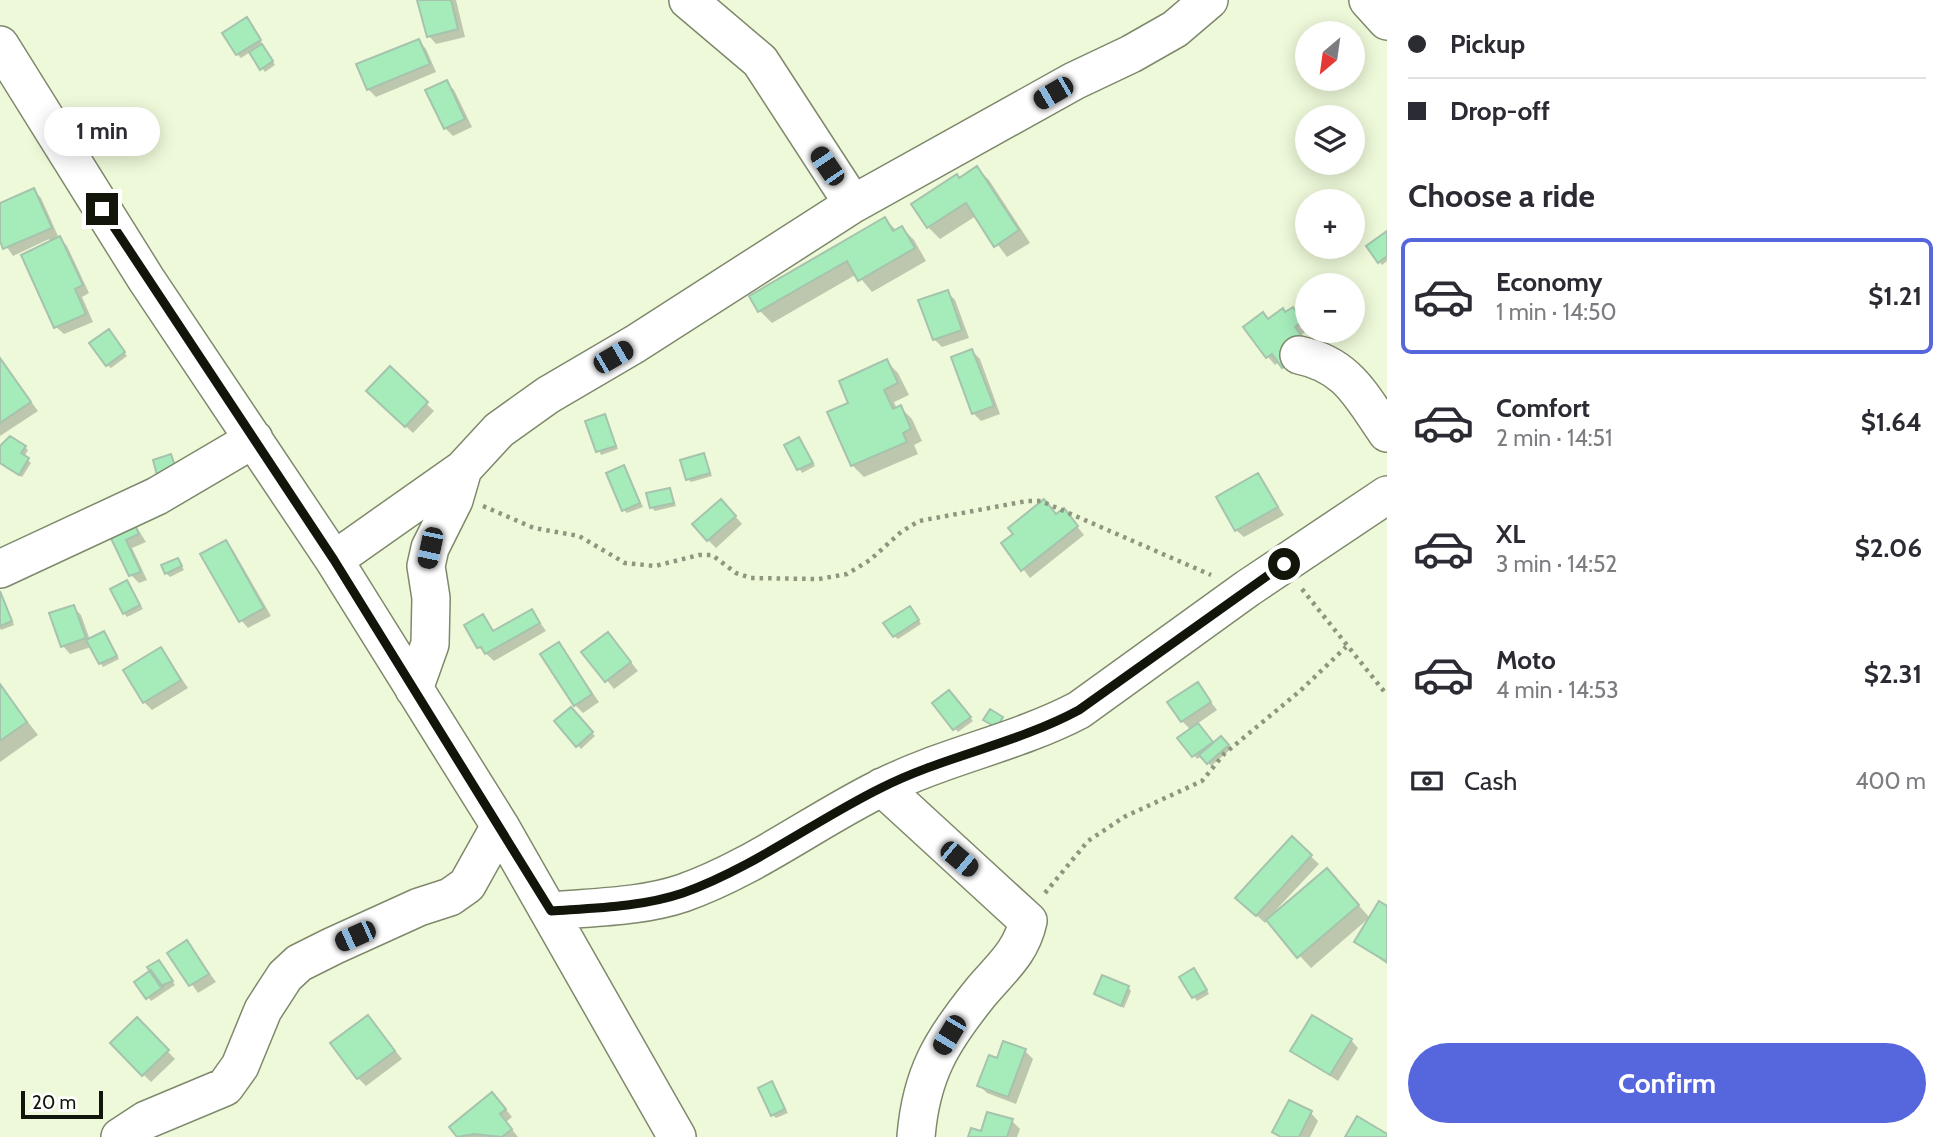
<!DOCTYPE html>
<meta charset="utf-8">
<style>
:root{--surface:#fff;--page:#f7f7f7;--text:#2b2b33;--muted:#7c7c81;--line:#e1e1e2;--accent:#5666dd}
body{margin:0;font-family:Cabin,sans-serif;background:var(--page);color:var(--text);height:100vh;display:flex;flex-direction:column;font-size:26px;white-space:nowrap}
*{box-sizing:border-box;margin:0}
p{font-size:23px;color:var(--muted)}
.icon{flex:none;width:38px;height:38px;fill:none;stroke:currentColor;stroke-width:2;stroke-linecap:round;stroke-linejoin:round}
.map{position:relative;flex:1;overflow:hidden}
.panel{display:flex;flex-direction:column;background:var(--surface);width:560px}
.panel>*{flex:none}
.top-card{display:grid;align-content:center;height:154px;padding:0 21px;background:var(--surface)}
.needle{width:46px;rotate:209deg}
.controls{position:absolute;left:1295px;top:21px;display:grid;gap:14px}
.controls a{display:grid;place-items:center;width:70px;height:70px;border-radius:50%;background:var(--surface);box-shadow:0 4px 18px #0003;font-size:35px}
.scale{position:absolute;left:21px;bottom:18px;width:82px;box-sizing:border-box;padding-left:7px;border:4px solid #11150a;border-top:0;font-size:19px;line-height:24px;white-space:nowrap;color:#11150a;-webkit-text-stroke:5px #fff;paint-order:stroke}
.end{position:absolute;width:32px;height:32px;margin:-16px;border:9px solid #11150a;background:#fff;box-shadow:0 0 0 4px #fff}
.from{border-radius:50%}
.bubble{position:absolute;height:49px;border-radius:24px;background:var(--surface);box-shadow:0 4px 18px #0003;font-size:23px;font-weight:700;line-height:49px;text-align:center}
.car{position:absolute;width:21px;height:42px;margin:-21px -10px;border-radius:9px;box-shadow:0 0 5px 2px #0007;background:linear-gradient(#222 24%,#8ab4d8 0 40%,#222 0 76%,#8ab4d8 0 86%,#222 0)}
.top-card b{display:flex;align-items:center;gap:24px;height:66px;font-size:26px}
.top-card b+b{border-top:2px solid var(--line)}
.top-card i{width:18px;height:18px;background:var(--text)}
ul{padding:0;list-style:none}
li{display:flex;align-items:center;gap:21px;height:116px;margin:0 14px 10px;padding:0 7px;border:4px solid transparent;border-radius:10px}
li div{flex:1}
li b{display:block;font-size:26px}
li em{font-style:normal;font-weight:700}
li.on{border-color:var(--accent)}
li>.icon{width:63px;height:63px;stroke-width:1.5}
h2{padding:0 21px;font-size:32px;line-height:84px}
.pay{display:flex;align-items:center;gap:18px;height:77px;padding:0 21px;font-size:26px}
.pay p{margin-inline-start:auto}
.primary-button{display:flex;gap:14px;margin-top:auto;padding:14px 21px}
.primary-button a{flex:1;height:80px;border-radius:42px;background:var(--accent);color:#fff;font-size:28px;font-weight:700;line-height:80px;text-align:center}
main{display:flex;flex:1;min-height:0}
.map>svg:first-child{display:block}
</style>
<main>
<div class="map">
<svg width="1387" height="1137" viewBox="0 0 1387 1137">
<rect width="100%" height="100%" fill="#edf9d9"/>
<path fill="#0003" d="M 419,0 L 456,0 L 465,37 L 436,44 L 429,36 Z
M 250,23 L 275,65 L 265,72 L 250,52 L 241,58 L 237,54 Z
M 419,41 L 426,49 L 436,72 L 376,97 L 368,89 Z
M 446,82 L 454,90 L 472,127 L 453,136 L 445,128 Z
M 977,168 L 989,180 L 1030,243 L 1007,257 L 976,216 L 940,239 L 928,227 L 960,179 Z
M 34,190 L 41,198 L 58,236 L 67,246 L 89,293 L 82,297 L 93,322 L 64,334 L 56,327 L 49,239 L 13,256 L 0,237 L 0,205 Z
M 885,219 L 897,231 L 902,228 L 914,240 L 926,261 L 872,292 L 857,274 L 772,323 L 760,311 L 751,296 Z
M 1387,233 L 1387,261 L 1382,265 L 1368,247 Z
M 947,292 L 955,300 L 969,338 L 942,347 L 934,339 Z
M 1293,309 L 1307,326 L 1307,331 L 1301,335 L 1317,356 L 1291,374 L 1280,361 L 1275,365 L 1268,357 L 1246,327 Z
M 112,335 L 127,356 L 111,368 L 107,365 Z
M 972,351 L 980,359 L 1000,414 L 981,421 L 973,413 Z
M 0,360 L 38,411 L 0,436 Z
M 886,361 L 898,373 L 909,395 L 894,402 L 897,409 L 900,407 L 912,419 L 922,441 L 914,445 L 918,454 L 864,477 L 852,465 Z
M 390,369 L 434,411 L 413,433 L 369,391 Z
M 604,416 L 618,449 L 601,455 L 587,422 Z
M 799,439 L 815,466 L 802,473 L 786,446 Z
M 25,447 L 28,450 L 24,457 L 31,463 L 22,477 L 0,463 L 0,451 Z
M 704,455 L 712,476 L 691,482 L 688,479 Z
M 624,467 L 643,507 L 627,513 L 624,510 Z
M 1258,475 L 1284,515 L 1244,537 L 1236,530 Z
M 670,490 L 676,506 L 655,511 L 651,507 Z
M 729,509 L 742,524 L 716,548 L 708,540 Z
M 1057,515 L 1071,519 L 1084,535 L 1030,578 L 1003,543 Z
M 132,520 L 146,542 L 132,548 L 147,580 L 139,583 L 131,575 L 110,531 Z
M 225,542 L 233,550 L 271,616 L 248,628 L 241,620 Z
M 178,560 L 184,570 L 170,577 L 166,573 Z
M 127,582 L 143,609 L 127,617 L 124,613 Z
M 0,592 L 14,625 L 1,630 L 0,628 Z
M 73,607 L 81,615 L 90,640 L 104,633 L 119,659 L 103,667 L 91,647 L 70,654 L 63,646 Z
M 532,611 L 546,631 L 494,661 L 479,647 L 482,616 L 495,632 Z
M 913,611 L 921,624 L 898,639 L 894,636 Z
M 615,642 L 638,671 L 614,689 L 584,652 Z
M 559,644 L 599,702 L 583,713 L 575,705 Z
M 161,649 L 188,688 L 152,710 L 144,702 Z
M 1197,684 L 1217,710 L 1197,724 L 1214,745 L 1221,739 L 1231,749 L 1211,766 L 1202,756 L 1197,759 L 1180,738 L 1191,730 L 1182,721 Z
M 0,686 L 38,735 L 0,762 Z
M 953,696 L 973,721 L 958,732 L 935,704 Z
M 571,709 L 595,736 L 581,749 L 556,721 Z
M 1292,839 L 1319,864 L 1275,911 L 1327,870 L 1370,918 L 1380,903 L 1387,908 L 1387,964 L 1356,941 L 1369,918 L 1311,968 L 1267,920 L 1265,923 L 1238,898 Z
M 187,942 L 216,982 L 198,993 L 170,953 Z
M 162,966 L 175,985 L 151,1001 L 148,997 Z
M 1197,973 L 1209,994 L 1197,1001 L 1181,977 Z
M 1128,987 L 1131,991 L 1124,1008 L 1096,994 Z
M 368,1017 L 402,1059 L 366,1086 L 358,1078 Z
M 137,1020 L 175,1059 L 151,1082 L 112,1043 Z
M 1351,1040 L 1358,1048 L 1338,1081 L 1292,1051 Z
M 1025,1051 L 1033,1059 L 1016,1104 L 987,1093 L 979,1085 L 998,1061 Z
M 772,1083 L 788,1113 L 776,1118 L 773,1115 Z
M 500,1102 L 512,1117 L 506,1122 L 518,1137 L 460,1137 L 452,1127 Z
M 1311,1113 L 1318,1121 L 1310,1137 L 1279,1137 L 1274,1132 Z
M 1012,1121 L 1020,1129 L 1017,1137 L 970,1137 Z"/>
<path fill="#a6ecbb" stroke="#a5c3ad" stroke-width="2" d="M 417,0 L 451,0 L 458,29 L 427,37 Z
M 247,17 L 261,40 L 236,55 L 222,33 Z
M 419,39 L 430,64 L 367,90 L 356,64 Z
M 262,44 L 273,61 L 260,70 L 249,52 Z
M 447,80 L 465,119 L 444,129 L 425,90 Z
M 977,166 L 1019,230 L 994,247 L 966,203 L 927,228 L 911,204 L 957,174 L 959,178 Z
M 34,188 L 52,228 L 3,249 L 0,241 L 0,203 Z
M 885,217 L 893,231 L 902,226 L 915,248 L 858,281 L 847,261 L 758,312 L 749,296 Z
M 1387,231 L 1387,256 L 1378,263 L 1366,246 Z
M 60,236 L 83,285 L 75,289 L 86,314 L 54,328 L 21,255 Z
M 948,290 L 962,330 L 933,340 L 918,300 Z
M 1293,307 L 1303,321 L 1295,327 L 1310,347 L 1282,368 L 1272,354 L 1266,358 L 1243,327 L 1263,312 L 1268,319 L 1283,308 L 1285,312 Z
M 109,329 L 125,352 L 106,366 L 89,343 Z
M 972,349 L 994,406 L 972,414 L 951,357 Z
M 0,358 L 31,402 L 0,423 Z
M 887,359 L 898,383 L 884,390 L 893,409 L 901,405 L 911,429 L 903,433 L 907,442 L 851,466 L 827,412 L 848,403 L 839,381 Z
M 390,366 L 428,402 L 405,427 L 366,391 Z
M 605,414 L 616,446 L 596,452 L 585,421 Z
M 10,436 L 26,446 L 21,453 L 29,458 L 19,475 L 0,463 L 0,446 Z
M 799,437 L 813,463 L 797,470 L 784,445 Z
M 704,453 L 710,473 L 686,480 L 680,460 Z
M 171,454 L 176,469 L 157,475 L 153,460 Z
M 624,465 L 640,503 L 622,511 L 606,473 Z
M 1258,473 L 1278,507 L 1235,531 L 1216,497 Z
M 670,488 L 674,503 L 650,508 L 646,493 Z
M 721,499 L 736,516 L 707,541 L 692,524 Z
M 1044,499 L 1056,514 L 1064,508 L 1078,526 L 1021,571 L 1001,543 L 1013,534 L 1008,528 Z
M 132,518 L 139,534 L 126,540 L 141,572 L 129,576 L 107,530 Z
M 226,540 L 264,608 L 239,622 L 200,554 Z
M 178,558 L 182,566 L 165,574 L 161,565 Z
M 127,580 L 140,605 L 123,614 L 110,589 Z
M 0,591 L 12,621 L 0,626 Z
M 74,605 L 86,638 L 61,647 L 49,613 Z
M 910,606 L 919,620 L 893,637 L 883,623 Z
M 532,609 L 540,623 L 485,654 L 481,647 L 477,648 L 464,625 L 483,614 L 493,631 Z
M 104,631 L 117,656 L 99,664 L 86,640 Z
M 608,632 L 631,662 L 605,682 L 581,652 Z
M 559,642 L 592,694 L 574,706 L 540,654 Z
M 161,647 L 181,680 L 143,703 L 123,670 Z
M 1198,682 L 1211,702 L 1181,722 L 1167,702 Z
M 0,684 L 27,722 L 0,741 Z
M 949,690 L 971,717 L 953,730 L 932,703 Z
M 571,707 L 593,732 L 576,747 L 554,721 Z
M 990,709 L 1003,717 L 997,728 L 983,720 Z
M 1198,723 L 1213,742 L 1192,757 L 1177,738 Z
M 1221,736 L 1229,745 L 1207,764 L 1199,755 Z
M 1292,836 L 1312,855 L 1256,916 L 1235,898 Z
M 1327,868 L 1359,905 L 1297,958 L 1266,920 Z
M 1379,901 L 1387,906 L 1387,962 L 1354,942 Z
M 187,940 L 209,974 L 189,986 L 167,953 Z
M 159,960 L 173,981 L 160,986 L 147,967 Z
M 1194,968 L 1207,990 L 1192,998 L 1179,977 Z
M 151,970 L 163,987 L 146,999 L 134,982 Z
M 1102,975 L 1129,986 L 1121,1006 L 1094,994 Z
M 368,1015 L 395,1051 L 357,1079 L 330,1043 Z
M 1312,1015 L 1352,1039 L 1330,1075 L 1290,1051 Z
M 137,1017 L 169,1050 L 142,1076 L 110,1043 Z
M 1003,1041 L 1026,1049 L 1008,1097 L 977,1086 L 989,1055 L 997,1058 Z
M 772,1081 L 785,1109 L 771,1116 L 758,1088 Z
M 492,1092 L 506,1109 L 500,1114 L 512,1129 L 502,1137 L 474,1134 L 457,1137 L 449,1127 Z
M 1289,1100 L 1312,1111 L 1299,1137 L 1281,1137 L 1272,1132 Z
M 987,1112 L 1013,1119 L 1007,1137 L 968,1137 L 971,1128 L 981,1131 Z
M 1357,1116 L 1387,1134 L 1387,1137 L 1345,1137 Z"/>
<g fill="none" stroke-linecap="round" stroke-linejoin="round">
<defs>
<path id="minor" d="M 688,0 L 760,61 L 853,204
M 1368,0 L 1387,21
M 0,45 L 146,279 L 334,560 L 500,826 L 677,1137
M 1299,355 C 1348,365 1361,396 1387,433
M 334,560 L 463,469 L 499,430 L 548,395 L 635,344 L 853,204 L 1074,81 L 1131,54 L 1175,29 L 1209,0
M 0,569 L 157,496 L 254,439
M 414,689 L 430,644 L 431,598 L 426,566 L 430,548 L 454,500 L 463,469
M 882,787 L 1028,921 C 1021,953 1001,968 981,992 C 942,1040 921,1074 916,1137
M 551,911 C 594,907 642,907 683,893 C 754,868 814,821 881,788 C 944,756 1016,743 1079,710 L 1248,588 L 1387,495
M 120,1137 L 146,1120 L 225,1087 L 240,1066 L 263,1010 L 285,976 L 299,963 L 333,946 L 419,907 L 450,897 L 467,885 L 500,826"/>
</defs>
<use href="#minor" stroke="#7e896c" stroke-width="40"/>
<path stroke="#8e967f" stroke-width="4.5" stroke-dasharray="3.5 5" stroke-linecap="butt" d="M 483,506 L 534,528 L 579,536 L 625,563 L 655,566 L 699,555 L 712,555 L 736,573 L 751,578 L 819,579 L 847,574 L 870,560 L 901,532 L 919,521 L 1027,501 L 1041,501 L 1211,575
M 1302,589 L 1387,695
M 1045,893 L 1088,841 L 1124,817 L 1202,781 L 1224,754 L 1300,691 L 1346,647"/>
<use href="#minor" stroke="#fff" stroke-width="37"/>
</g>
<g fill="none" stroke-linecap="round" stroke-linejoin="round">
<path stroke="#11150a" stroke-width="9" d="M 102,209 L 334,560 L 551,911 C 594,908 642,907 683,893 C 753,868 814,821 881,788 C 944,756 1016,744 1079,710 L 1284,564"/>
</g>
</svg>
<div class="controls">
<a><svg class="needle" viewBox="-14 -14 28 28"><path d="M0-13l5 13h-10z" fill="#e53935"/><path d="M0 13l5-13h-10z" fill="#7c7c81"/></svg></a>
<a><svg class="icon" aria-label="layers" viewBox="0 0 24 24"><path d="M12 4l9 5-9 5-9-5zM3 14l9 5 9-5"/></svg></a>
<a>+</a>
<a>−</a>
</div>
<div class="scale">20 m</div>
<i class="end from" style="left:1284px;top:564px"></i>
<i class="end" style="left:102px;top:209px"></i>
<div class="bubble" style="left:44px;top:107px;width:116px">1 min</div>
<i class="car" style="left:1053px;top:93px;rotate:240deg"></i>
<i class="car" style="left:827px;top:166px;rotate:326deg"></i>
<i class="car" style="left:613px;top:357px;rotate:60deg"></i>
<i class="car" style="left:430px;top:548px;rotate:192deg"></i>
<i class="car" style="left:959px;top:859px;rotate:130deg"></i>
<i class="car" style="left:355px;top:936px;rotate:246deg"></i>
<i class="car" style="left:949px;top:1035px;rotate:211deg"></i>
</div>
<section class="panel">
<div class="top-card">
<b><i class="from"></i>Pickup</b>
<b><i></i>Drop-off</b>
</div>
<h2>Choose a ride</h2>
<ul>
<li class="on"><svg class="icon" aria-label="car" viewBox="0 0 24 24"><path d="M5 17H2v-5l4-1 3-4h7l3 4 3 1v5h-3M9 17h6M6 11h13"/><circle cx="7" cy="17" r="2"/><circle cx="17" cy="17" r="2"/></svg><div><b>Economy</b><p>1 min · 14:50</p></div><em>$1.21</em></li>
<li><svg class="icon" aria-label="car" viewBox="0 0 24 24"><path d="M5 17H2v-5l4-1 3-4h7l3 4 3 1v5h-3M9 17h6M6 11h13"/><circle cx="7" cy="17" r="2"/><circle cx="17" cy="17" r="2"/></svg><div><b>Comfort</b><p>2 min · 14:51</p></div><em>$1.64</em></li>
<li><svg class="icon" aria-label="car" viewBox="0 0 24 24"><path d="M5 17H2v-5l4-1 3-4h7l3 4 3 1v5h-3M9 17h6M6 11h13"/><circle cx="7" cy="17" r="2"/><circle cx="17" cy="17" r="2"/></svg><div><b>XL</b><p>3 min · 14:52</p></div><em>$2.06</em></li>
<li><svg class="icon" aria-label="car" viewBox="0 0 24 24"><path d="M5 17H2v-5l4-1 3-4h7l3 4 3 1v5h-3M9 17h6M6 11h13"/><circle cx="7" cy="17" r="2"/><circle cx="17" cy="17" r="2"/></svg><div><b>Moto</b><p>4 min · 14:53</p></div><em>$2.31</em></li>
</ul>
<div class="pay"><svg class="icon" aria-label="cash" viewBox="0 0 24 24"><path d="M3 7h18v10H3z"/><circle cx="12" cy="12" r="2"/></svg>Cash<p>400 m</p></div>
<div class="primary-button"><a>Confirm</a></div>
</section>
</main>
